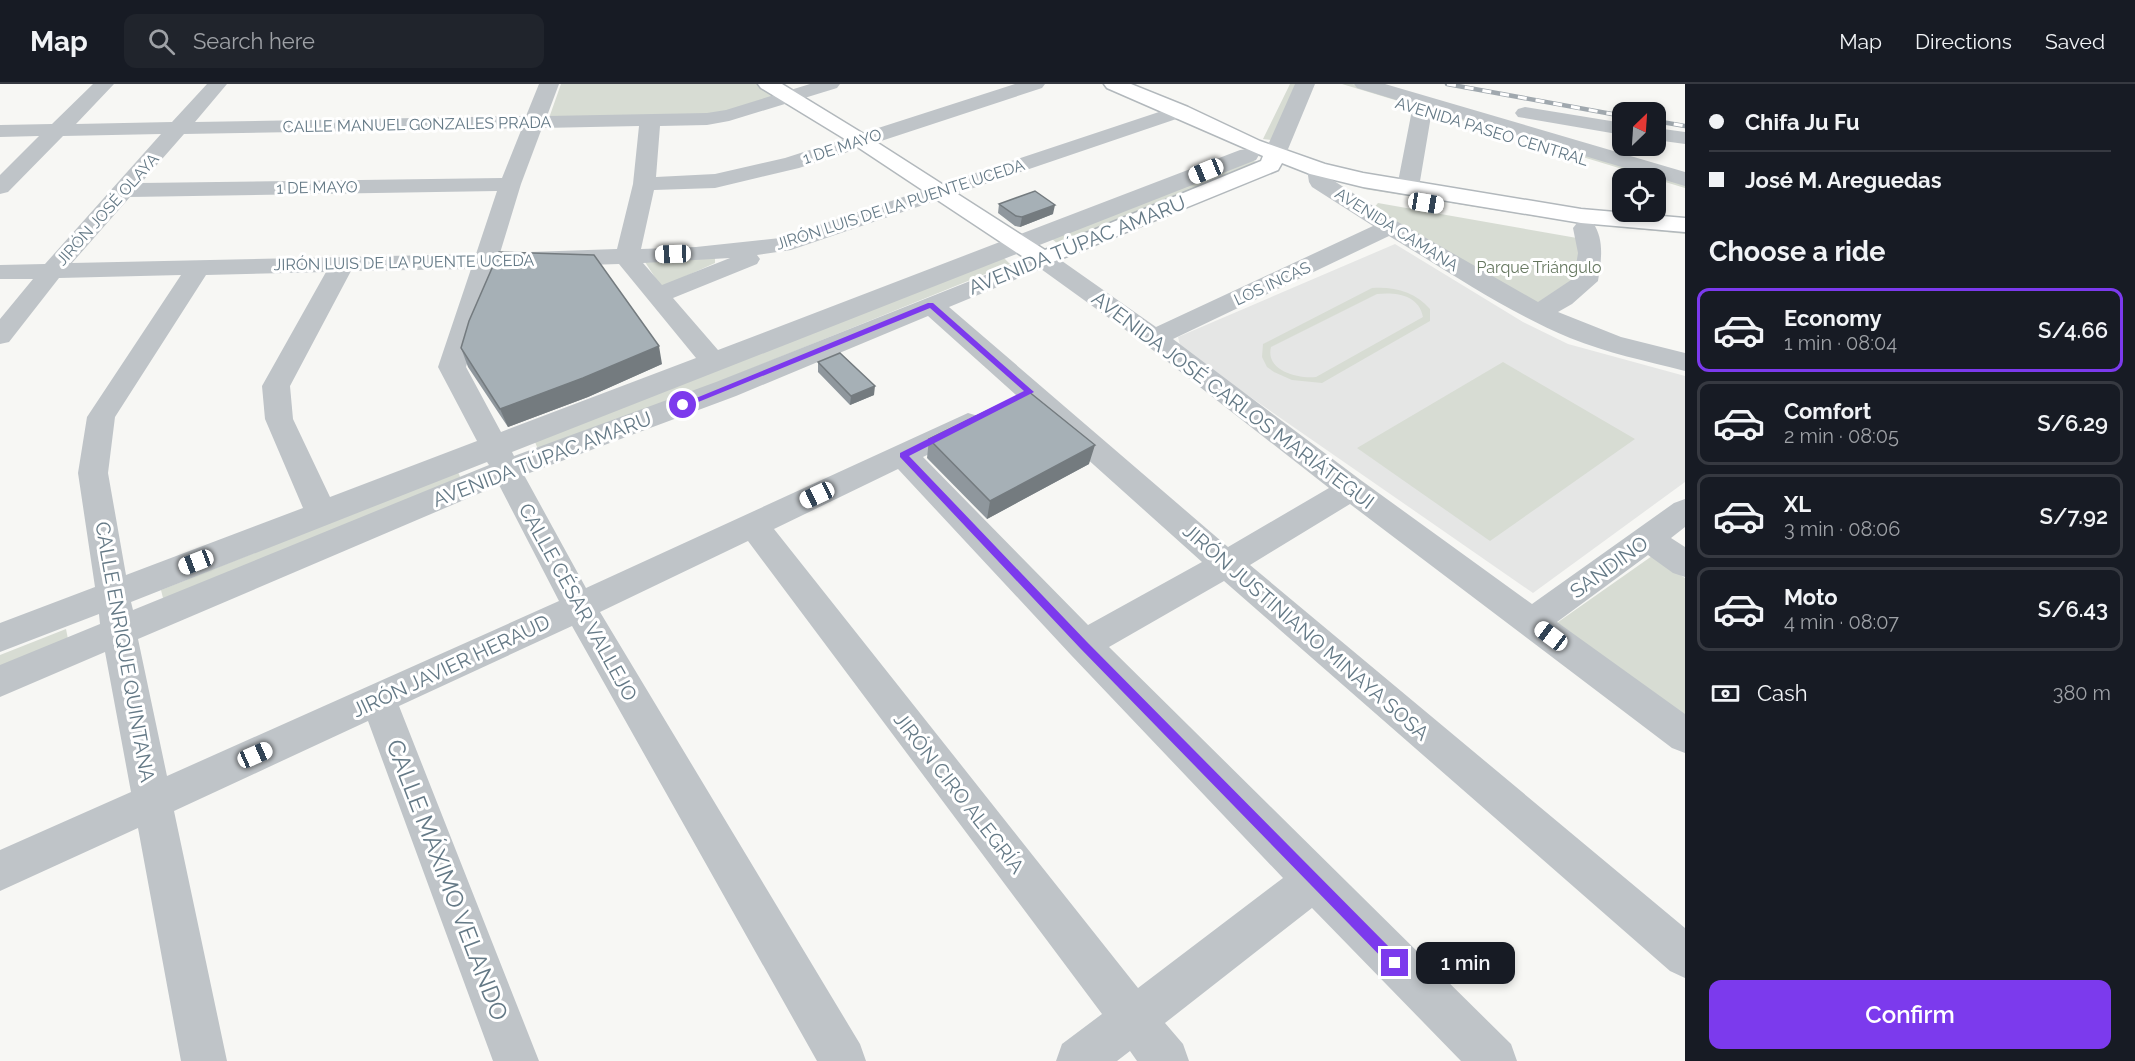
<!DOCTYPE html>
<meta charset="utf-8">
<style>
:root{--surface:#171b24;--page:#20242c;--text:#f1f3f6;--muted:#9ea1a6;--line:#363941;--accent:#7c3aed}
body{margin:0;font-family:Raleway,sans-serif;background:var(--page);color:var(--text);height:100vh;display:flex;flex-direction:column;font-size:22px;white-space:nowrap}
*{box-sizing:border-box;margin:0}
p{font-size:20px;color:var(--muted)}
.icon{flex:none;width:33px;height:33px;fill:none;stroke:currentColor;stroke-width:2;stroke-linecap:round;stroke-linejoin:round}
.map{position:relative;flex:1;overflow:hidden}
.details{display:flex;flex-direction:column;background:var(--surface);width:450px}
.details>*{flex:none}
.hud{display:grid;align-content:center;height:132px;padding:0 24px;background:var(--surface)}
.needle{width:39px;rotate:25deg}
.fabs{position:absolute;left:1612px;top:18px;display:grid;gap:12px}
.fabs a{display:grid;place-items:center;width:54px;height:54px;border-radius:12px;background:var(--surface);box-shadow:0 3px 9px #0003;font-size:30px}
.end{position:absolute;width:27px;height:27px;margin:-14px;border:8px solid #7c3aed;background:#fff;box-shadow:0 0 0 3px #fff}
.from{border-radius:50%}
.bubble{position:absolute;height:42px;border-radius:12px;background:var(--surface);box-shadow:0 3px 9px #0003;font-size:20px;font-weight:600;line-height:42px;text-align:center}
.car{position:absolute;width:18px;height:36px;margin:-18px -9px;border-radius:8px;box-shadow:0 0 4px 2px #0007;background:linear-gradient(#fff 24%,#345 0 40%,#fff 0 76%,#345 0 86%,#fff 0)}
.hud b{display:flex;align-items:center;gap:21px;height:57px;font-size:22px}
.hud b+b{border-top:2px solid var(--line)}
.hud i{width:15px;height:15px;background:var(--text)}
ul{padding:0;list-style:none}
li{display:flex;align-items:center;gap:18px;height:84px;margin:0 12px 9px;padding:0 12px;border:3px solid var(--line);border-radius:12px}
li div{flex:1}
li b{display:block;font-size:22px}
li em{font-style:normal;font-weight:600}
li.selected{border-color:var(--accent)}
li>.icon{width:54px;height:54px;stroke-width:1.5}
h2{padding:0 24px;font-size:27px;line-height:72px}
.pay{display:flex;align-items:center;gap:15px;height:66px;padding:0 24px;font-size:22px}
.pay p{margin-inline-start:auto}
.primary-button{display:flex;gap:12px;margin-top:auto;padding:12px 24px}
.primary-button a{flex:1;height:69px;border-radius:12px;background:var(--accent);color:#fff;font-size:24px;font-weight:600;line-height:69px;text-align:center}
header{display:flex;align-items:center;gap:36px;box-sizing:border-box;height:84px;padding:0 30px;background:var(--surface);border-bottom:2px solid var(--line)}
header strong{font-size:28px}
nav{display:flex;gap:33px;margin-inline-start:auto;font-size:21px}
.search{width:420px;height:54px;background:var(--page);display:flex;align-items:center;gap:15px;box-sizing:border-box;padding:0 21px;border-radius:12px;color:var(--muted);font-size:22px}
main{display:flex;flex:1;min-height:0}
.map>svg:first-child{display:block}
</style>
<header>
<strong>Map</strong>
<div class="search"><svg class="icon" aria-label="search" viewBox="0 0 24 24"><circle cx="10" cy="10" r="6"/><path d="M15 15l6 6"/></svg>Search here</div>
<nav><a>Map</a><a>Directions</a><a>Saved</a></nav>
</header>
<main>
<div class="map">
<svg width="1685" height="977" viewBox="0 0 1685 977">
<rect width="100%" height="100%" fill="#f7f7f4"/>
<path fill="#e5e6e5" d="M 1395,160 L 1523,238 L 1568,260 L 1685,292 L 1685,398 L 1533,509 L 1181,265 L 1178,253 Z"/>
<path fill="#d7dcd3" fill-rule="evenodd" d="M 561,0 L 759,0 L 778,12 L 716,30 L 549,34 Z
M 1290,0 L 1298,0 L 1271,56 L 1263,55 Z
M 1342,0 L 1353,0 L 1685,99 L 1685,104 Z
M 1250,76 L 1261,79 L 1060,162 L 1051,154 Z
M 1361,101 L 1685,146 L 1685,150 L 1576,139 L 1364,105 Z
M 1378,119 L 1577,154 L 1579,176 L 1577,192 L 1540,223 L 1372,126 Z
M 1003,173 L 1010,180 L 540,370 L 535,358 Z
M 715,174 L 715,179 L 664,202 L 660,201 L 645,178 Z
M 1372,204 C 1393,202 1416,208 1430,225 L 1430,237 L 1322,299 L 1292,296 L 1274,288 L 1267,283 L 1262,273 L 1263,260 ZM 1377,210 C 1396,208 1419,211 1423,233 L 1316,293 C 1298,295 1265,287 1271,263 Z
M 1503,278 L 1635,355 L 1490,457 L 1357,364 Z
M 458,388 L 463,400 L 165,522 L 161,506 Z
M 1652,472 L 1685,494 L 1685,639 L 1551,543 Z
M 66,545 L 69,560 L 0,588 L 0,571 Z"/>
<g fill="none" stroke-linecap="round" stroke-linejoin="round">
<defs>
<path id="major" d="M 758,0 L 782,0 L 867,52 L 1045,166 L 1261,77 L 1263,72 L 1107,4 L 1104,0 L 1131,0 L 1188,23 L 1260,57 L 1325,80 L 1363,89 L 1581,125 L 1685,134 L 1685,148 L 1581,139 L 1363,103 L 1310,90 L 1282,79 L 1278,86 L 1043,182 L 1034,180 L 853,60 L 761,4 Z"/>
</defs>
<use href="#major" stroke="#b2b8bc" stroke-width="3"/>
<path fill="#bfc4c8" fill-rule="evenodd" d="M 93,0 L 114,0 L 76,40 L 172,38 L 207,0 L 227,0 L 195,38 L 526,32 L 539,0 L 559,0 L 547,32 L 707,29 L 726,26 L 810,0 L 840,0 L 837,4 L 729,37 L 707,41 L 660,42 L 656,93 L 715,90 L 785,74 L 1015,0 L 1045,0 L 1042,4 L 799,84 L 715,104 L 654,106 L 641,165 L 696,163 L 780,154 L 1174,23 L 1188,23 L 1191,27 L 1188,31 L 791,166 L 757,171 L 760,175 L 757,180 L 673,214 L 718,266 L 1240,66 L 1248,65 L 1256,66 L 1259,71 L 1256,76 L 512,368 L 514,372 L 716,298 L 1043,168 L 1052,170 L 1156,243 L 1373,142 L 1312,103 L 1309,98 L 1307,85 L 1310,80 L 1318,79 L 1326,80 L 1331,95 L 1398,138 L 1538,218 L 1574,194 L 1578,169 L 1573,144 L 1577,139 L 1585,137 L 1593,139 C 1605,156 1601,178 1598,197 L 1572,220 L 1558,228 L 1621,253 L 1685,269 L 1685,287 C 1646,277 1607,269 1570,254 C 1507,228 1448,187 1389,152 L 1173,255 L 1362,397 L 1532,520 L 1674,419 L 1685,415 L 1685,443 L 1671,454 L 1685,463 L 1685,493 L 1673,489 L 1648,471 L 1557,538 L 1685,630 L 1685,669 L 1672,664 L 1350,420 L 1250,481 L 1685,844 L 1685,894 L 1670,887 L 1224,497 L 1109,563 L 1511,960 L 1517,977 L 1461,977 L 1312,824 L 1165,939 L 1183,960 L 1189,977 L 1137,977 L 1130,967 L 1117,977 L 1056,977 L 1062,960 L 1102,930 L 748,457 L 600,528 L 860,960 L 866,977 L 817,977 L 572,542 L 399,622 L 539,977 L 493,977 L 368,637 L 174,727 L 227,977 L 181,977 L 138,744 L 0,807 L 0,766 L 131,708 L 105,568 L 0,613 L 0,581 L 100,540 L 99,530 L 0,568 L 0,539 L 95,503 L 78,389 L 87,333 L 181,191 L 59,194 L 9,258 L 0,260 L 0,235 L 33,195 L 0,195 L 0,181 L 45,180 L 161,50 L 63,52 L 8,108 L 0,110 L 0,91 L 39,52 L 0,53 L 0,41 L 52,40 ZM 639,42 L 633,100 L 617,165 L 500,169 L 521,100 L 542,44 ZM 522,44 L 502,94 L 141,99 L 184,50 ZM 497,107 L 476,170 L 72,179 L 130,113 ZM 730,174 L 662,201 L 643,179 ZM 619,180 L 696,274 L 501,348 L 466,283 L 496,184 ZM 471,185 L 438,283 L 477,357 L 330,413 L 293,335 L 290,302 L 351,187 ZM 1041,185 L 1145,260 L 1329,404 L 1228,463 L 949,223 ZM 326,188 L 262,302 L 265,335 L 303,424 L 126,491 L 108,389 L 115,333 L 206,191 ZM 928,232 L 1202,478 L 1088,541 L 923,373 L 978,346 L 982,339 L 978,332 L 968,329 L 586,504 L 524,391 L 736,312 ZM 487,378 L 489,381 L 133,526 L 131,518 ZM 898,385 L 1071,571 L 1283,794 L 1138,904 L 774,445 ZM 499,401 L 559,517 L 167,692 L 138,555 Z
M 1295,0 L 1315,0 L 1286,70 L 1282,74 L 1275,76 L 1268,74 L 1264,70 Z
M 1354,0 L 1385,0 L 1685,88 L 1685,102 L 1432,26 L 1419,103 L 1416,108 L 1408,110 L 1400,108 L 1397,103 L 1412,26 L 1416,22 L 1357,4 Z
M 1525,23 L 1623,39 L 1623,51 L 1518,33 L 1515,29 L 1518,25 Z
M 1656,44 L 1685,48 L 1685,60 L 1656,56 Z"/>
<use href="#major" fill="#fff" fill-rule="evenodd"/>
<defs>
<path id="rail" d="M 1447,0 L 1623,32
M 1656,37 L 1685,42"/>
</defs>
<use href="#rail" stroke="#a0a8ae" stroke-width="4.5"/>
<use href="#rail" stroke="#fff" stroke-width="3" stroke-dasharray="9" stroke-linecap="butt"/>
</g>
<path fill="#8f979d" d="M 999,120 L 1053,130 L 1020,143 L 1015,142 L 998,129 Z
M 461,264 L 662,280 L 588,313 L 508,343 L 468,283 Z
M 818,278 L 874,311 L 850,321 L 818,288 Z
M 929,355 L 1089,380 L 987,435 L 927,374 Z"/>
<path fill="#747b7f" d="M 1055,121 L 1053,130 L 1020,143 L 1022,133 Z
M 659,262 L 662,280 L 588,313 L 508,343 L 500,325 Z
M 875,302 L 874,311 L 850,321 L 851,312 Z
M 1095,361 L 1089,380 L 987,435 L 990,417 Z"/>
<path fill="#a6b0b6" stroke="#747b7f" stroke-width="1.5" d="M 1035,107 L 1055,121 L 1022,133 L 1016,132 L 999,120 Z
M 499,168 L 594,171 L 659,262 L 583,294 L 500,325 L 461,264 L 469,237 Z
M 840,269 L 875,302 L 851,312 L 818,278 Z
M 1028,307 L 1095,361 L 990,417 L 929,355 Z"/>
<path fill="#7c3aed" d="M 928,219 L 933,219 L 1034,308 L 909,372 L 1087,558 L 1400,874 L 1402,879 L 1400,883 L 1395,885 L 1391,883 L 1080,564 L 900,373 L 900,369 L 1024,307 L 930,224 L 686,323 L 679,321 Z"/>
<g text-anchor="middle" stroke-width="6" stroke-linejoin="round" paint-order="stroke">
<g font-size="16" fill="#647986" stroke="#fff">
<text transform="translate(417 40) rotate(-1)" y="6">CALLE MANUEL GONZALES PRADA</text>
<text transform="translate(1492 47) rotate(17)" y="6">AVENIDA PASEO CENTRAL</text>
<text transform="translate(842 62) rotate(-18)" y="6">1 DE MAYO</text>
<text transform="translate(317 103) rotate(-1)" y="6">1 DE MAYO</text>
<text transform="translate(900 120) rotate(-18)" y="6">JIRÓN LUIS DE LA PUENTE UCEDA</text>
<text transform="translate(107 125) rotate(-48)" y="6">JIRÓN JOSÉ OLAYA</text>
<text transform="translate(1397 145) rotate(32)" y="6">AVENIDA CAMANA</text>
<text transform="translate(404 178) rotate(-1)" y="6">JIRÓN LUIS DE LA PUENTE UCEDA</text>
<text transform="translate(1272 199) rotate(-25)" y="6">LOS INCAS</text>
</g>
<g font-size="16" fill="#667860" stroke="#fff">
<text x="1539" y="189">Parque Triángulo</text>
</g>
<g font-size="20" fill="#647986" stroke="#fff">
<text transform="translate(1077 161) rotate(-22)" y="7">AVENIDA TÚPAC AMARU</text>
<text transform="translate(1233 316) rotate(37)" y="7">AVENIDA JOSÉ CARLOS MARIÁTEGUI</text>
<text transform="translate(542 375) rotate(-21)" y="7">AVENIDA TÚPAC AMARU</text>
<text transform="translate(1609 483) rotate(-36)" y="7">SANDINO</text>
<text transform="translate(578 518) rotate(61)" y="7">CALLE CÉSAR VALLEJO</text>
<text transform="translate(1306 548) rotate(41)" y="7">JIRÓN JUSTINIANO MINAYA SOSA</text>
<text transform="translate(125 568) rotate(80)" y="7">CALLE ENRIQUE QUINTANA</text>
<text transform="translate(451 582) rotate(-25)" y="7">JIRÓN JAVIER HERAUD</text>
<text transform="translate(959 709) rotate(52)" y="7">JIRÓN CIRO ALEGRÍA</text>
</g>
<g font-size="24" fill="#647986" stroke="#fff">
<text transform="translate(447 796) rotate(69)" y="8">CALLE MÁXIMO VELANDO</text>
</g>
</g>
</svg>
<div class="fabs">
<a><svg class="needle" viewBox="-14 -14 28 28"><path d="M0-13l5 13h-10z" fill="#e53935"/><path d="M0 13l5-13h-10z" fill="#9ea1a6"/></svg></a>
<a><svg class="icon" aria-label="locate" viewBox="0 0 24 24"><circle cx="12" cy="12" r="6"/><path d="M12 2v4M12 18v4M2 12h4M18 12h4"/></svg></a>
</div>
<i class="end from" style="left:683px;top:321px"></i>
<i class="end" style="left:1395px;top:879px"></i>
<div class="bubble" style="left:1416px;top:858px;width:99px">1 min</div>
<i class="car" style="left:1206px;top:87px;rotate:248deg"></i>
<i class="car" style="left:1426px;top:119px;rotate:99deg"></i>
<i class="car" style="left:673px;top:170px;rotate:268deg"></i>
<i class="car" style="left:817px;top:411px;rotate:245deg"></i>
<i class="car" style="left:196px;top:478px;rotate:249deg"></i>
<i class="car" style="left:1551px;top:552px;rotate:307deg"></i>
<i class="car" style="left:255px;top:671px;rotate:66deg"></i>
</div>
<section class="details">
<div class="hud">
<b><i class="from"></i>Chifa Ju Fu</b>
<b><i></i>José M. Areguedas</b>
</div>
<h2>Choose a ride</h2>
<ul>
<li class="selected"><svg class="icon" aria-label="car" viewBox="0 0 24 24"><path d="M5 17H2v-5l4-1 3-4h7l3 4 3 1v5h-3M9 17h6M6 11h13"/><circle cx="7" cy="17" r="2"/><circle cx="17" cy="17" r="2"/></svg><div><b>Economy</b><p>1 min · 08:04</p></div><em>S/4.66</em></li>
<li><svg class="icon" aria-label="car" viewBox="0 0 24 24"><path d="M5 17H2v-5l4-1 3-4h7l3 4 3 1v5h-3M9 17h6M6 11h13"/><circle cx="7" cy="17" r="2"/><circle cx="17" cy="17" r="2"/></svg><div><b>Comfort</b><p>2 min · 08:05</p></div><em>S/6.29</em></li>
<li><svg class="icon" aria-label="car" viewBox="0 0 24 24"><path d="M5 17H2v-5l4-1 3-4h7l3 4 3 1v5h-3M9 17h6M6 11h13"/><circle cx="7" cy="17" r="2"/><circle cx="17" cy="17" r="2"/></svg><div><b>XL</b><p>3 min · 08:06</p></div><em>S/7.92</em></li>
<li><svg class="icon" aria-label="car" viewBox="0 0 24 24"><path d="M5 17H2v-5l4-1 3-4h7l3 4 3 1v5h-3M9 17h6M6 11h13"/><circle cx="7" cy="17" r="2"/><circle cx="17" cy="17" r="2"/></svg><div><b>Moto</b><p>4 min · 08:07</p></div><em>S/6.43</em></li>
</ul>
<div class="pay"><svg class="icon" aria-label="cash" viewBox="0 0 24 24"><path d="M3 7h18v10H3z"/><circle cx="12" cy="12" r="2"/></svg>Cash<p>380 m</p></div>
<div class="primary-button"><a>Confirm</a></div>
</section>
</main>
